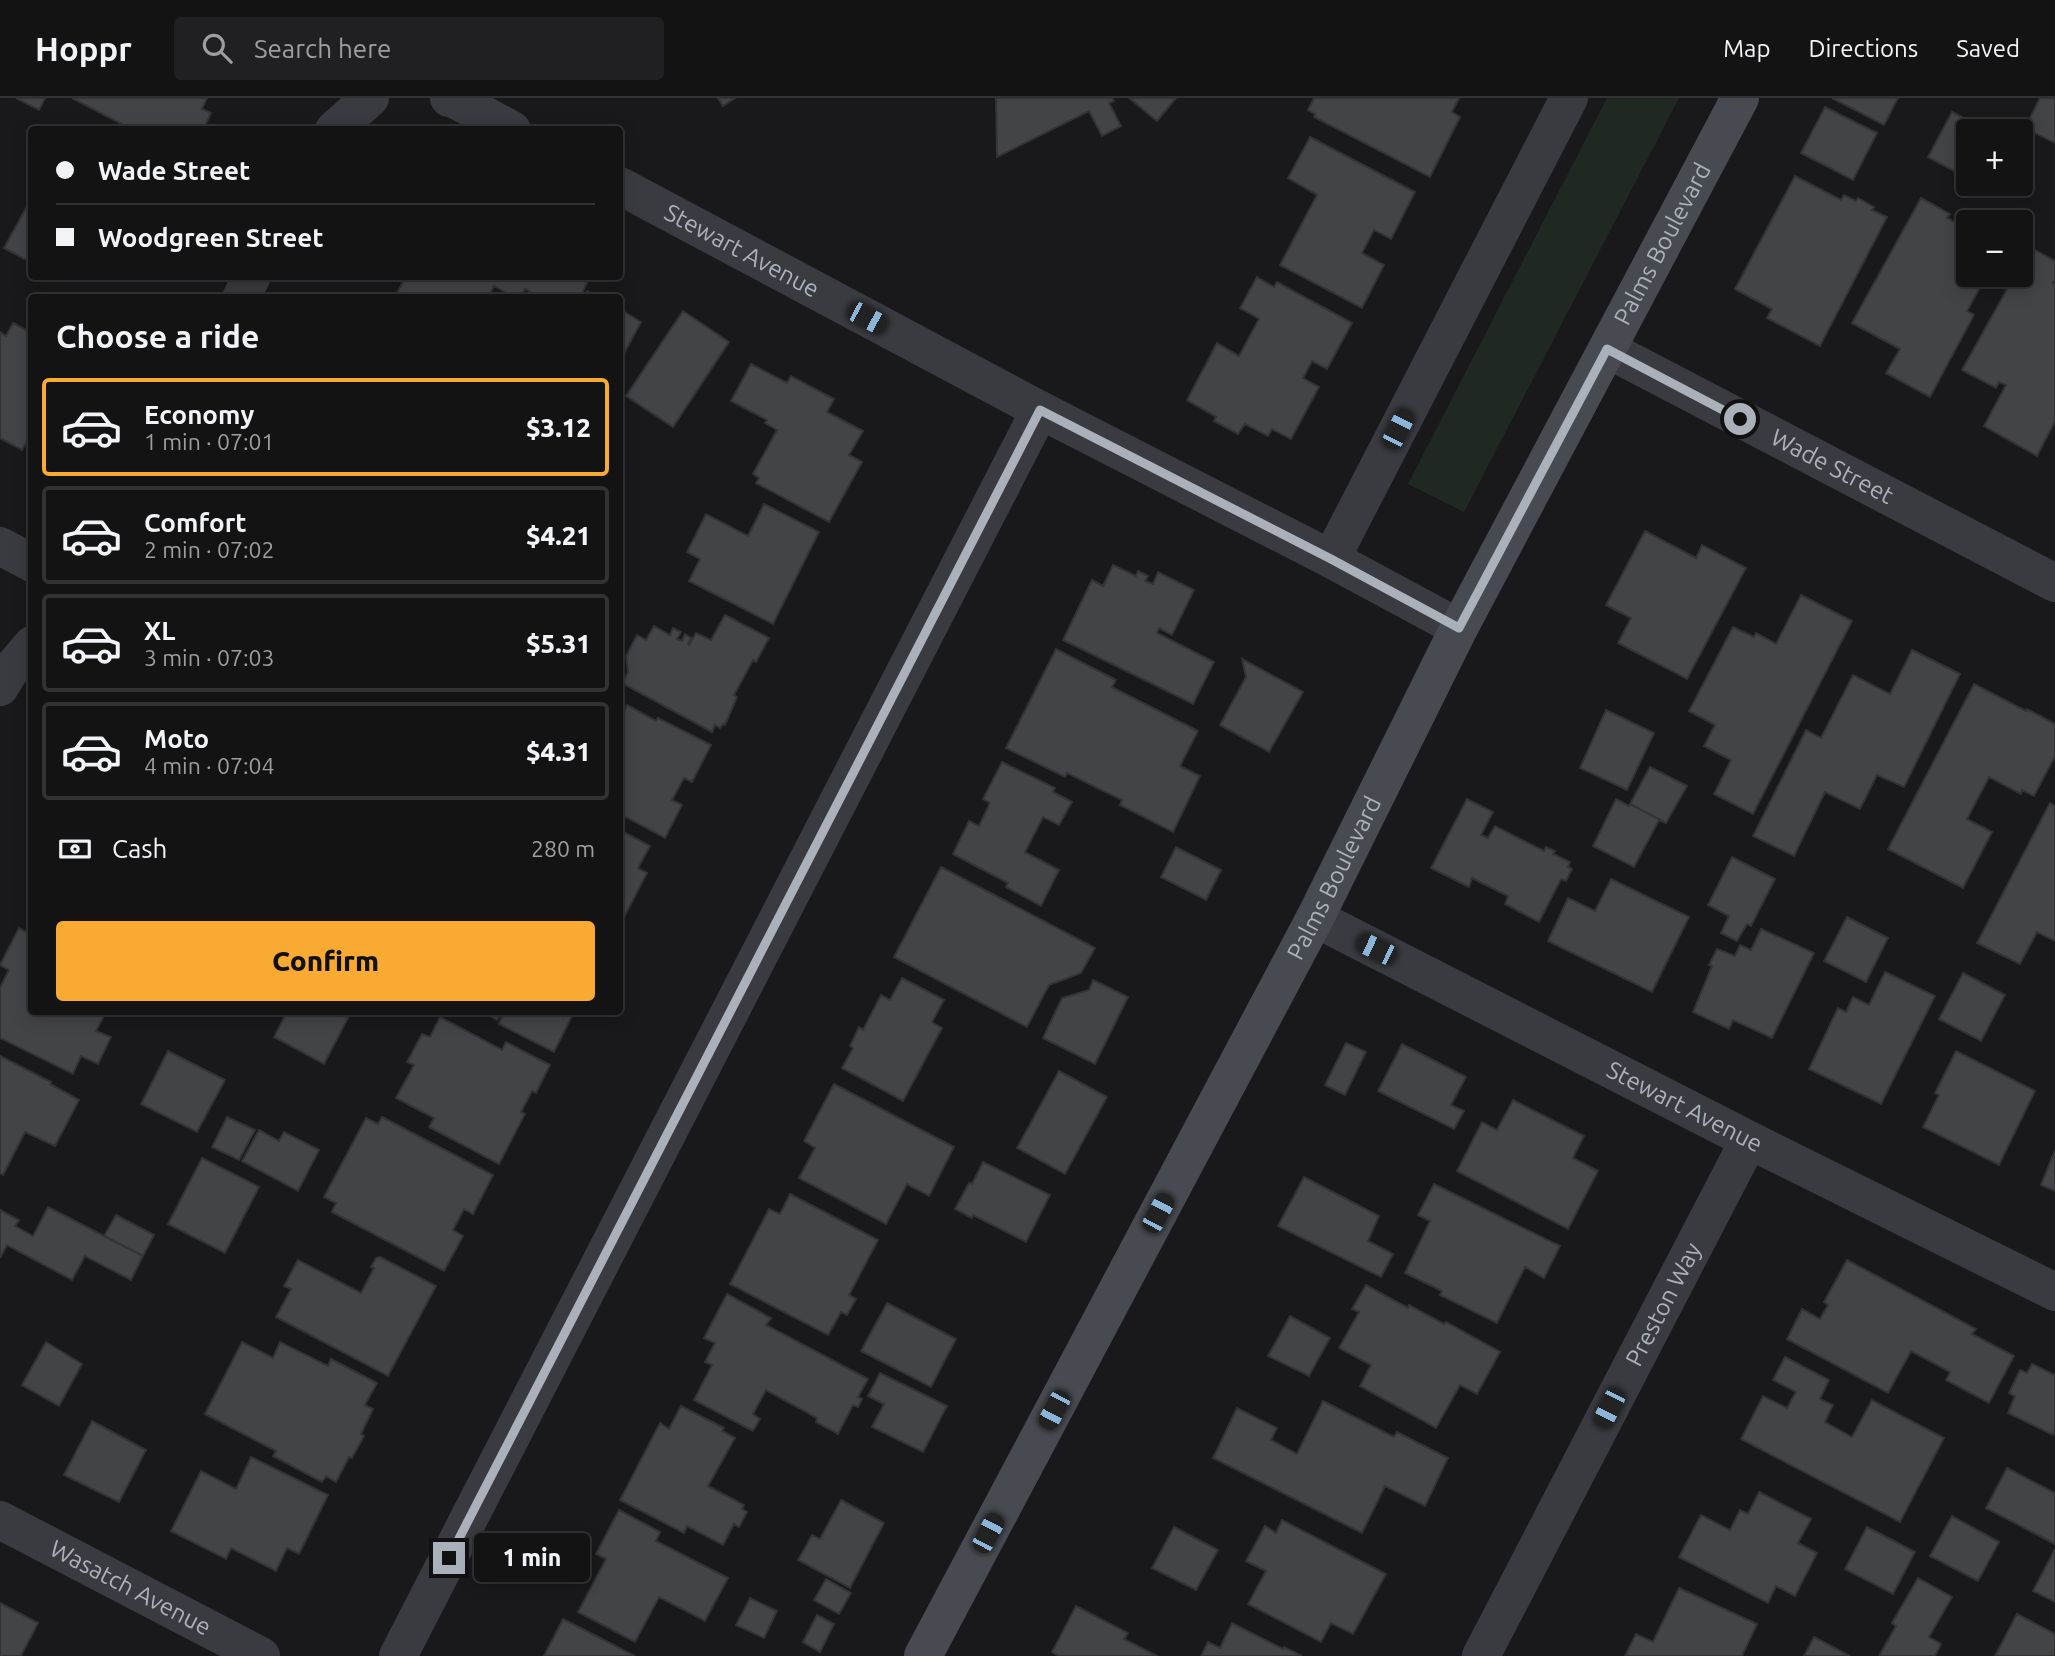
<!DOCTYPE html>
<meta charset="utf-8">
<style>
:root{--surface:#131314;--page:#202022;--text:#f1f3f6;--muted:#9d9ea0;--line:#323234;--accent:#f9aa33}
body{margin:0;font-family:Ubuntu,sans-serif;background:var(--page);color:var(--text);height:100vh;display:flex;flex-direction:column;font-size:26px;white-space:nowrap}
*{box-sizing:border-box;margin:0}
p{font-size:23px;color:var(--muted)}
.icon{flex:none;width:38px;height:38px;fill:none;stroke:currentColor;stroke-width:2;stroke-linecap:round;stroke-linejoin:round}
.map{position:relative;flex:1;overflow:hidden}
.side{position:absolute;left:28px;top:196px;width:595px;height:721px;display:flex;flex-direction:column;background:var(--surface);border-radius:7px;box-shadow:0 4px 18px #0003,0 0 0 2px var(--line)}
.side>*{flex:none}
.top-card{position:absolute;left:28px;top:28px;width:595px;height:154px;border-radius:7px;box-shadow:0 4px 18px #0003,0 0 0 2px var(--line);display:grid;align-content:center;height:154px;padding:0 28px;background:var(--surface)}
.controls{position:absolute;left:1956px;top:21px;display:grid;gap:14px}
.controls a{display:grid;place-items:center;width:77px;height:77px;border-radius:7px;background:var(--surface);box-shadow:0 4px 18px #0003,0 0 0 2px var(--line);font-size:35px}
.end{position:absolute;width:32px;height:32px;margin:-16px;border:9px solid #abb1bb;background:#111;box-shadow:0 0 0 4px #111}
.from{border-radius:50%}
.bubble{position:absolute;height:49px;border-radius:7px;background:var(--surface);box-shadow:0 4px 18px #0003,0 0 0 2px var(--line);font-size:23px;font-weight:800;line-height:49px;text-align:center}
.car{position:absolute;width:21px;height:42px;margin:-21px -10px;border-radius:9px;box-shadow:0 0 5px 2px #0007;background:linear-gradient(#222 24%,#8ab4d8 0 40%,#222 0 76%,#8ab4d8 0 86%,#222 0)}
.top-card b{display:flex;align-items:center;gap:24px;height:66px;font-size:26px}
.top-card b+b{border-top:2px solid var(--line)}
.top-card i{width:18px;height:18px;background:var(--text)}
ul{padding:0;list-style:none}
li{display:flex;align-items:center;gap:21px;height:98px;margin:0 14px 10px;padding:0 14px;border:4px solid var(--line);border-radius:7px}
li div{flex:1}
li b{display:block;font-size:26px}
li em{font-style:normal;font-weight:800}
li.active{border-color:var(--accent)}
li>.icon{width:63px;height:63px;stroke-width:1.5}
h2{padding:0 28px;font-size:32px;line-height:84px}
.pay{display:flex;align-items:center;gap:18px;height:77px;padding:0 28px;font-size:26px}
.pay p{margin-inline-start:auto}
.button{display:flex;gap:14px;margin-top:auto;padding:14px 28px}
.button a{flex:1;height:80px;border-radius:7px;background:var(--accent);color:#111;font-size:28px;font-weight:800;line-height:80px;text-align:center}
header{display:flex;align-items:center;gap:42px;box-sizing:border-box;height:98px;padding:0 35px;background:var(--surface);border-bottom:2px solid var(--line)}
header strong{font-size:33px}
nav{display:flex;gap:38px;margin-inline-start:auto;font-size:24px}
.search{width:490px;height:63px;background:var(--page);display:flex;align-items:center;gap:18px;box-sizing:border-box;padding:0 24px;border-radius:7px;color:var(--muted);font-size:26px}
.map>svg:first-child{display:block}
</style>
<header>
<strong>Hoppr</strong>
<div class="search"><svg class="icon" aria-label="search" viewBox="0 0 24 24"><circle cx="10" cy="10" r="6"/><path d="M15 15l6 6"/></svg>Search here</div>
<nav><a>Map</a><a>Directions</a><a>Saved</a></nav>
</header>
<div class="map">
<svg width="2055" height="1558" viewBox="0 0 2055 1558">
<rect width="100%" height="100%" fill="#19191b"/>
<path fill="#202921" d="M 1607,0 L 1679,0 L 1464,414 L 1408,386 Z"/>
<path fill="#434448" stroke="#333337" stroke-width="2" d="M 16,0 L 45,0 L 39,12 Z
M 72,0 L 207,0 L 202,11 L 211,15 L 203,32 L 133,32 Z
M 718,0 L 735,0 L 723,8 Z
M 996,0 L 1112,0 L 1114,3 L 1109,5 L 1121,28 L 1102,38 L 1089,13 L 997,59 Z
M 1129,0 L 1176,0 L 1157,23 Z
M 1314,0 L 1459,0 L 1452,14 L 1460,19 L 1430,79 L 1314,19 L 1315,16 L 1308,12 Z
M 1832,0 L 1898,0 L 1884,27 Z
M 2040,0 L 2055,0 L 2055,45 L 2025,30 Z
M 1825,9 L 1877,35 L 1853,82 L 1801,55 Z
M 1952,14 L 1989,33 L 1969,33 L 1969,81 L 1928,59 Z
M 1310,39 L 1415,94 L 1391,141 L 1374,132 L 1362,155 L 1384,167 L 1362,210 L 1280,167 L 1317,97 L 1288,80 Z
M 1795,78 L 1841,102 L 1844,97 L 1856,103 L 1858,100 L 1874,109 L 1872,112 L 1887,119 L 1820,248 L 1767,220 L 1772,211 L 1735,191 Z
M 32,99 L 32,165 L 4,150 Z
M 1921,100 L 1950,116 L 1947,120 L 1969,132 L 1969,177 L 1987,177 L 1967,213 L 1974,217 L 1930,299 L 1886,275 L 1900,251 L 1852,225 Z
M 2024,146 L 2055,163 L 2055,181 L 2053,185 L 2055,186 L 2055,323 L 2037,358 L 1984,328 L 2006,287 L 1999,284 L 1996,290 L 1962,272 L 2015,177 L 2021,177 L 2021,151 Z
M 406,178 L 574,178 L 587,185 L 580,200 L 541,200 L 525,191 L 521,200 L 515,200 L 494,188 L 488,200 L 405,200 L 397,195 Z
M 1257,179 L 1274,189 L 1277,184 L 1352,225 L 1327,271 L 1312,263 L 1303,280 L 1319,289 L 1291,341 L 1272,331 L 1268,338 L 1245,326 L 1238,336 L 1214,323 L 1216,319 L 1187,302 L 1217,245 L 1239,258 L 1259,221 L 1240,210 Z
M 587,193 L 599,200 L 583,200 Z
M 620,211 L 641,224 L 620,263 Z
M 683,213 L 729,244 L 673,329 L 626,298 Z
M 13,225 L 32,235 L 32,335 L 22,352 L 0,340 L 0,234 L 6,238 Z
M 751,266 L 787,285 L 791,278 L 834,301 L 827,314 L 863,333 L 849,357 L 862,364 L 829,424 L 756,385 L 759,380 L 753,376 L 777,332 L 765,325 L 767,322 L 731,303 Z
M 764,406 L 819,434 L 773,526 L 689,483 L 700,461 L 687,454 L 706,416 L 748,438 Z
M 1645,433 L 1696,460 L 1702,447 L 1746,470 L 1687,581 L 1618,545 L 1631,520 L 1606,507 Z
M 1113,467 L 1136,478 L 1138,473 L 1148,478 L 1145,483 L 1153,486 L 1158,474 L 1194,492 L 1172,537 L 1159,530 L 1157,535 L 1214,564 L 1193,606 L 1063,542 L 1092,482 L 1103,488 Z
M 1801,497 L 1852,523 L 1753,716 L 1714,696 L 1731,662 L 1704,648 L 1715,627 L 1689,613 L 1733,529 L 1754,539 L 1756,535 L 1776,546 Z
M 725,517 L 769,540 L 756,564 L 753,562 L 734,597 L 737,599 L 725,627 L 723,626 L 720,630 L 715,627 L 712,634 L 622,585 L 628,574 L 626,558 L 637,537 L 646,542 L 654,528 L 670,537 L 673,530 L 681,534 L 677,541 L 682,543 L 685,536 L 691,540 L 688,546 L 689,547 L 696,535 L 711,542 Z
M 1056,551 L 1116,582 L 1112,589 L 1198,633 L 1180,668 L 1200,678 L 1173,734 L 1120,707 L 1122,702 L 1067,675 L 1065,679 L 1006,650 Z
M 1912,552 L 1960,576 L 1904,689 L 1877,677 L 1860,711 L 1825,694 L 1794,758 L 1753,738 L 1806,632 L 1821,640 L 1853,577 L 1890,596 Z
M 1242,561 L 1303,594 L 1269,654 L 1220,627 L 1246,579 Z
M 1974,586 L 2026,613 L 2027,611 L 2055,626 L 2055,658 L 2034,698 L 2022,692 L 2021,696 L 1989,679 L 1967,721 L 1992,734 L 1963,790 L 1888,751 Z
M 627,607 L 656,623 L 658,620 L 711,647 L 692,684 L 684,680 L 672,702 L 682,707 L 665,740 L 620,716 L 620,622 Z
M 1606,612 L 1654,635 L 1627,692 L 1580,670 Z
M 1002,664 L 1055,690 L 1053,694 L 1072,704 L 1059,727 L 1043,719 L 1025,754 L 1059,772 L 1041,808 L 1006,789 L 1008,785 L 953,756 L 969,723 L 979,728 L 990,705 L 983,701 Z
M 1650,669 L 1687,688 L 1666,725 L 1630,706 Z
M 1467,701 L 1493,714 L 1481,737 L 1488,740 L 1495,728 L 1544,753 L 1546,749 L 1555,753 L 1553,756 L 1570,764 L 1568,769 L 1572,771 L 1566,783 L 1561,781 L 1539,824 L 1505,806 L 1508,798 L 1472,780 L 1469,789 L 1431,770 Z
M 1616,701 L 1629,708 L 1630,706 L 1666,725 L 1659,722 L 1634,769 L 1593,748 Z
M 2050,705 L 2055,708 L 2055,843 L 2037,834 L 2020,866 L 1977,845 Z
M 620,732 L 650,748 L 638,770 L 647,775 L 620,827 Z
M 1176,749 L 1221,772 L 1206,802 L 1161,779 Z
M 1732,759 L 1775,781 L 1751,828 L 1747,826 L 1737,843 L 1721,835 L 1729,818 L 1708,807 Z
M 941,769 L 1095,850 L 1081,875 L 1049,887 L 1027,929 L 894,859 Z
M 1611,781 L 1689,819 L 1652,894 L 1548,843 L 1568,800 L 1595,813 Z
M 1847,819 L 1888,840 L 1866,884 L 1824,863 Z
M 19,830 L 32,837 L 32,914 L 106,914 L 96,933 L 111,939 L 98,966 L 81,958 L 73,976 L 0,940 L 0,890 L 9,872 L 0,867 Z
M 1761,831 L 1814,855 L 1772,940 L 1733,922 L 1729,931 L 1693,914 L 1712,868 L 1709,867 L 1717,851 L 1735,858 L 1740,847 L 1751,852 Z
M 1885,874 L 1935,898 L 1881,1006 L 1809,971 L 1838,910 L 1846,914 L 1853,899 L 1869,907 Z
M 1963,875 L 2005,897 L 1981,943 L 1939,921 Z
M 902,880 L 944,902 L 932,924 L 942,930 L 903,1003 L 842,970 L 853,950 L 850,948 L 859,929 L 863,932 L 881,897 L 890,902 Z
M 1093,882 L 1128,899 L 1095,966 L 1043,940 L 1062,900 L 1089,892 Z
M 287,914 L 336,914 L 348,920 L 324,966 L 274,939 Z
M 484,914 L 574,914 L 554,954 L 499,926 L 502,919 L 500,917 L 497,922 Z
M 440,919 L 502,952 L 506,944 L 550,967 L 536,995 L 532,993 L 521,1014 L 525,1016 L 499,1066 L 429,1029 L 434,1020 L 396,1000 L 414,967 L 407,964 L 422,936 L 430,939 Z
M 1346,945 L 1366,954 L 1345,997 L 1325,987 Z
M 1402,946 L 1466,979 L 1451,1007 L 1464,1013 L 1454,1031 L 1378,993 Z
M 168,953 L 225,982 L 197,1034 L 141,1006 Z
M 1956,953 L 2035,993 L 1999,1067 L 1923,1029 L 1939,997 L 1935,995 Z
M 0,958 L 51,984 L 50,986 L 79,1002 L 55,1048 L 25,1034 L 3,1077 L 0,1075 Z
M 1059,973 L 1107,999 L 1065,1076 L 1017,1050 Z
M 834,986 L 954,1049 L 929,1098 L 907,1086 L 886,1126 L 799,1080 L 815,1050 L 804,1043 Z
M 1513,1002 L 1584,1038 L 1573,1060 L 1598,1073 L 1568,1131 L 1457,1073 L 1482,1024 L 1497,1032 Z
M 227,1019 L 255,1032 L 239,1062 L 212,1049 Z
M 382,1019 L 493,1077 L 473,1116 L 464,1111 L 453,1132 L 463,1138 L 444,1173 L 332,1114 L 336,1105 L 324,1099 L 366,1020 L 378,1026 Z
M 259,1032 L 279,1043 L 284,1034 L 319,1052 L 298,1093 L 242,1063 Z
M 2055,1052 L 2055,1093 L 2041,1087 Z
M 202,1060 L 259,1089 L 225,1155 L 168,1126 Z
M 983,1064 L 1050,1097 L 1026,1144 L 973,1117 L 972,1120 L 955,1111 L 969,1085 L 972,1086 Z
M 1304,1079 L 1379,1118 L 1368,1143 L 1393,1156 L 1381,1179 L 1278,1128 Z
M 1434,1086 L 1560,1148 L 1544,1180 L 1525,1169 L 1497,1225 L 1440,1197 L 1442,1193 L 1405,1175 L 1430,1123 L 1418,1117 Z
M 790,1096 L 878,1142 L 849,1197 L 856,1201 L 847,1217 L 841,1214 L 828,1237 L 730,1186 L 769,1111 L 780,1116 Z
M 48,1109 L 143,1158 L 131,1182 L 85,1158 L 72,1182 L 7,1147 L 0,1160 L 0,1112 L 19,1122 L 15,1128 L 33,1138 Z
M 116,1117 L 154,1137 L 143,1158 L 104,1138 Z
M 380,1159 L 436,1188 L 388,1278 L 276,1219 L 291,1191 L 284,1188 L 298,1162 L 361,1195 L 374,1170 L 371,1169 L 376,1160 Z
M 1847,1162 L 1976,1231 L 1972,1236 L 2014,1258 L 1989,1305 L 1946,1282 L 1950,1274 L 1911,1253 L 1888,1295 L 1787,1241 L 1802,1211 L 1820,1221 L 1828,1207 L 1824,1204 Z
M 1366,1187 L 1408,1210 L 1409,1207 L 1444,1226 L 1446,1224 L 1500,1254 L 1477,1296 L 1460,1287 L 1436,1330 L 1360,1288 L 1371,1267 L 1339,1250 L 1359,1214 L 1352,1211 Z
M 727,1196 L 771,1220 L 766,1227 L 868,1281 L 858,1299 L 862,1301 L 858,1309 L 853,1307 L 838,1336 L 816,1324 L 817,1320 L 766,1292 L 753,1316 L 760,1321 L 753,1333 L 694,1302 L 712,1267 L 705,1264 L 715,1245 L 704,1240 Z
M 887,1205 L 956,1241 L 931,1289 L 861,1253 Z
M 1290,1218 L 1330,1240 L 1309,1278 L 1268,1258 Z
M 46,1244 L 82,1266 L 59,1308 L 22,1287 Z
M 242,1244 L 273,1260 L 280,1244 L 328,1268 L 331,1261 L 377,1285 L 365,1307 L 373,1311 L 361,1336 L 364,1338 L 352,1360 L 349,1359 L 336,1384 L 326,1378 L 322,1384 L 273,1358 L 276,1353 L 205,1316 Z
M 1785,1259 L 1829,1282 L 1820,1301 L 1833,1307 L 1825,1324 L 1852,1339 L 1872,1302 L 1944,1340 L 1900,1424 L 1741,1341 L 1763,1298 L 1787,1310 L 1796,1294 L 1773,1282 Z
M 2032,1266 L 2055,1277 L 2055,1332 L 2053,1337 L 2008,1315 L 2015,1298 L 2009,1295 L 2020,1272 L 2027,1275 Z
M 880,1275 L 947,1308 L 923,1354 L 872,1329 L 884,1306 L 868,1298 Z
M 1323,1303 L 1394,1339 L 1397,1334 L 1448,1360 L 1425,1408 L 1385,1388 L 1362,1435 L 1213,1360 L 1237,1310 L 1277,1330 L 1271,1342 L 1297,1356 Z
M 681,1308 L 724,1330 L 722,1333 L 735,1340 L 708,1388 L 744,1407 L 742,1411 L 747,1414 L 739,1429 L 734,1426 L 723,1447 L 687,1428 L 684,1435 L 620,1402 L 660,1325 L 669,1331 Z
M 92,1323 L 146,1352 L 119,1404 L 64,1377 Z
M 251,1359 L 328,1397 L 299,1456 L 287,1450 L 276,1473 L 231,1450 L 226,1461 L 171,1433 L 201,1373 L 236,1391 Z
M 2007,1370 L 2055,1395 L 2055,1446 L 1986,1410 Z
M 1759,1394 L 1811,1421 L 1798,1445 L 1817,1455 L 1795,1498 L 1776,1488 L 1768,1505 L 1679,1459 L 1701,1417 L 1730,1432 L 1740,1412 L 1748,1416 Z
M 841,1402 L 884,1425 L 850,1490 L 798,1462 L 812,1437 L 820,1441 Z
M 619,1412 L 660,1434 L 656,1443 L 728,1480 L 705,1523 L 659,1499 L 635,1544 L 578,1514 L 606,1461 L 596,1456 Z
M 1952,1418 L 1999,1444 L 1978,1483 L 1930,1458 Z
M 1282,1422 L 1386,1476 L 1353,1536 L 1331,1525 L 1321,1544 L 1248,1506 L 1266,1473 L 1246,1463 L 1265,1428 L 1276,1435 Z
M 1174,1429 L 1218,1452 L 1196,1492 L 1152,1470 Z
M 1867,1429 L 1915,1454 L 1893,1496 L 1845,1471 Z
M 2055,1451 L 2055,1504 L 2033,1493 Z
M 1918,1480 L 1952,1499 L 1929,1539 L 1941,1546 L 1935,1558 L 1879,1558 L 1896,1528 L 1892,1525 Z
M 826,1481 L 851,1495 L 839,1516 L 814,1502 Z
M 1679,1490 L 1757,1526 L 1742,1558 L 1625,1558 L 1636,1536 L 1653,1544 Z
M 750,1500 L 777,1513 L 764,1540 L 736,1527 Z
M 0,1505 L 38,1525 L 21,1558 L 0,1558 Z
M 1076,1508 L 1128,1535 L 1124,1541 L 1157,1558 L 1059,1558 L 1052,1554 Z
M 2017,1516 L 2055,1536 L 2055,1558 L 1995,1558 Z
M 817,1517 L 834,1526 L 820,1554 L 803,1544 Z
M 563,1521 L 635,1558 L 544,1558 Z
M 1232,1525 L 1283,1551 L 1284,1549 L 1302,1558 L 1201,1558 L 1208,1544 L 1220,1550 Z
M 1814,1539 L 1850,1558 L 1804,1558 Z"/>
<g fill="none" stroke-linecap="round" stroke-linejoin="round">
<g stroke="#393b40" stroke-width="38">
<path d="M 449,0 L 456,2 L 512,32"/>
<path d="M 334,32 L 370,0"/>
<path id="s1" d="M 620,88 L 1040,312 L 1331,461 L 1459,530"/>
<path d="M 241,200 L 252,178"/>
<path id="s2" d="M 1607,251 L 2055,485"/>
<path d="M 0,448 L 32,465"/>
<path d="M 1331,461 L 1569,0"/>
<path d="M 0,589 L 9,574 L 32,547"/>
<path id="s3" d="M 1315,820 L 1749,1042 L 2055,1194"/>
<path id="s4" d="M 0,1422 L 261,1558"/>
<path d="M 398,1558 L 1040,312"/>
<path id="s5" d="M 1481,1558 L 1749,1042"/>
</g>
<path stroke="#474a50" stroke-width="38" id="s6" d="M 923,1558 L 1315,820 L 1459,530 L 1740,0"/>
</g>
<g fill="none" stroke-linecap="round" stroke-linejoin="round">
<path stroke="#abb1bb" stroke-width="9" d="M 449,1460 L 1040,312 L 1331,461 L 1459,530 L 1607,251 L 1740,321"/>
</g>
<g text-anchor="middle" stroke-width="5" stroke-linejoin="round" paint-order="stroke">
<g font-size="24" fill="#abb1bb" stroke="#141416">
<text dy="8" stroke="none"><textPath href="#s6" startOffset="1594">Palms Boulevard</textPath></text>
<text dy="8" stroke="none"><textPath href="#s1" startOffset="138">Stewart Avenue</textPath></text>
<text dy="8" stroke="none"><textPath href="#s2" startOffset="254">Wade Street</textPath></text>
<text dy="8" stroke="none"><textPath href="#s6" startOffset="880">Palms Boulevard</textPath></text>
<text dy="8" stroke="none"><textPath href="#s3" startOffset="415">Stewart Avenue</textPath></text>
<text dy="8" stroke="none"><textPath href="#s5" startOffset="396">Preston Way</textPath></text>
<text dy="8" stroke="none"><textPath href="#s4" startOffset="147">Wasatch Avenue</textPath></text>
</g>
</g>
</svg>
<div class="controls">
<a>+</a>
<a>−</a>
</div>
<i class="end from" style="left:1740px;top:321px"></i>
<i class="end" style="left:449px;top:1460px"></i>
<div class="bubble" style="left:474px;top:1435px;width:116px">1 min</div>
<i class="car" style="left:867px;top:220px;rotate:118deg"></i>
<i class="car" style="left:1398px;top:331px;rotate:27deg"></i>
<i class="car" style="left:1376px;top:851px;rotate:296deg"></i>
<i class="car" style="left:1158px;top:1115px;rotate:28deg"></i>
<i class="car" style="left:1609px;top:1310px;rotate:207deg"></i>
<i class="car" style="left:1054px;top:1312px;rotate:208deg"></i>
<i class="car" style="left:988px;top:1435px;rotate:28deg"></i>
<div class="top-card">
<b><i class="from"></i>Wade Street</b>
<b><i></i>Woodgreen Street</b>
</div>
<section class="side">
<h2>Choose a ride</h2>
<ul>
<li class="active"><svg class="icon" aria-label="car" viewBox="0 0 24 24"><path d="M5 17H2v-5l4-1 3-4h7l3 4 3 1v5h-3M9 17h6M6 11h13"/><circle cx="7" cy="17" r="2"/><circle cx="17" cy="17" r="2"/></svg><div><b>Economy</b><p>1 min · 07:01</p></div><em>$3.12</em></li>
<li><svg class="icon" aria-label="car" viewBox="0 0 24 24"><path d="M5 17H2v-5l4-1 3-4h7l3 4 3 1v5h-3M9 17h6M6 11h13"/><circle cx="7" cy="17" r="2"/><circle cx="17" cy="17" r="2"/></svg><div><b>Comfort</b><p>2 min · 07:02</p></div><em>$4.21</em></li>
<li><svg class="icon" aria-label="car" viewBox="0 0 24 24"><path d="M5 17H2v-5l4-1 3-4h7l3 4 3 1v5h-3M9 17h6M6 11h13"/><circle cx="7" cy="17" r="2"/><circle cx="17" cy="17" r="2"/></svg><div><b>XL</b><p>3 min · 07:03</p></div><em>$5.31</em></li>
<li><svg class="icon" aria-label="car" viewBox="0 0 24 24"><path d="M5 17H2v-5l4-1 3-4h7l3 4 3 1v5h-3M9 17h6M6 11h13"/><circle cx="7" cy="17" r="2"/><circle cx="17" cy="17" r="2"/></svg><div><b>Moto</b><p>4 min · 07:04</p></div><em>$4.31</em></li>
</ul>
<div class="pay"><svg class="icon" aria-label="cash" viewBox="0 0 24 24"><path d="M3 7h18v10H3z"/><circle cx="12" cy="12" r="2"/></svg>Cash<p>280 m</p></div>
<div class="button"><a>Confirm</a></div>
</section>
</div>
